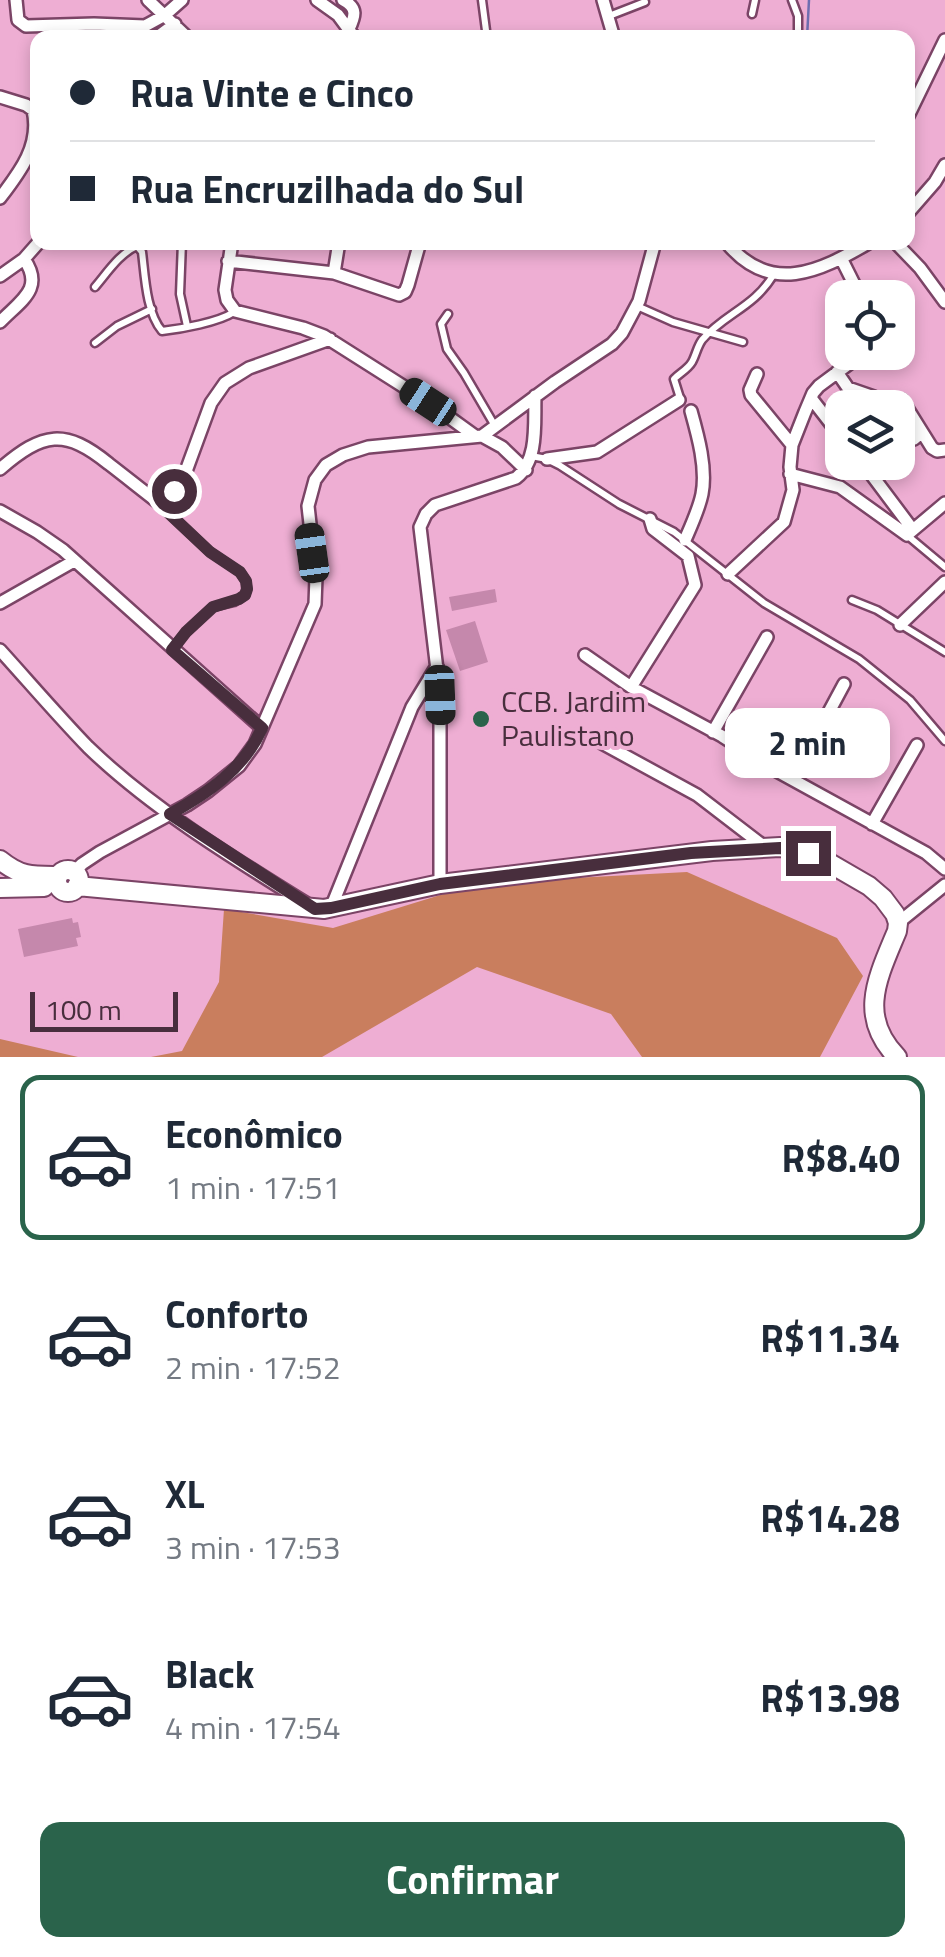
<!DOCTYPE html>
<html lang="pt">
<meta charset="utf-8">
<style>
:root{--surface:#fff;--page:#f2f2f3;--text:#1f2937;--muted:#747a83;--line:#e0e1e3;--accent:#2a634b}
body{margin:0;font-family:"Titillium Web",sans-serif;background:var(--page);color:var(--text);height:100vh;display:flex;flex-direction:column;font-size:38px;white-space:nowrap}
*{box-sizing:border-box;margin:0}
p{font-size:32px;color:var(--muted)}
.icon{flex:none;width:55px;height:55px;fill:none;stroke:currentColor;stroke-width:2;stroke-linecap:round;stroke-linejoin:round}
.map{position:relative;height:1057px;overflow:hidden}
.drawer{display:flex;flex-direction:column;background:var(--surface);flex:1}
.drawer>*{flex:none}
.guide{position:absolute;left:30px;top:30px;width:885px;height:220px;border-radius:20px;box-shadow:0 5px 15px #0003;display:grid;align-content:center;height:220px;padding:0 40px;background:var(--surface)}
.buttons{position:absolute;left:825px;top:280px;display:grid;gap:20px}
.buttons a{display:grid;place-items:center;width:90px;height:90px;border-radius:20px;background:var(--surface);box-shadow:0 5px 15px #0003;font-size:50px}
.scale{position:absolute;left:30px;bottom:25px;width:148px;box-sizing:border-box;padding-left:10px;border:5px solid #482e3d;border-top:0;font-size:28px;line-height:35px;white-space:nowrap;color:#482e3d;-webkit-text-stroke:8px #eeaed3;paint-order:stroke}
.end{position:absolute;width:45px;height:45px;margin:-22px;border:12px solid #482e3d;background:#fff;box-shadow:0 0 0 5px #fff}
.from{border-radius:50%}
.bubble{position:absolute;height:70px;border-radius:20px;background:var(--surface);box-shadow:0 5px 15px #0003;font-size:32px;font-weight:700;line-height:70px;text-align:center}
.car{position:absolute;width:30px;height:60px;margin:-30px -15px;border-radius:12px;box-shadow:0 0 8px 2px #0007;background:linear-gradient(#222 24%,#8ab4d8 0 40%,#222 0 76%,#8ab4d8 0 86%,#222 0)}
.guide b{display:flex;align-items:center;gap:35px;height:95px;font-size:38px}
.guide b+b{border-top:2px solid var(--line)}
.guide i{width:25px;height:25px;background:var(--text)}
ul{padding:18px 0 0;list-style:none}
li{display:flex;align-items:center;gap:30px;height:165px;margin:0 20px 15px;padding:0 20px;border:5px solid transparent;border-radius:20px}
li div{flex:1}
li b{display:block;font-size:38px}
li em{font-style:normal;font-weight:700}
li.current{border-color:var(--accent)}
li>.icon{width:90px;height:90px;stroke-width:1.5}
.cta{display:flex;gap:20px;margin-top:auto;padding:20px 40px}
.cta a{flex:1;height:115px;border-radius:20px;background:var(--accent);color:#fff;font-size:40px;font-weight:700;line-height:115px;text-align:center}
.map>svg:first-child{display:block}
</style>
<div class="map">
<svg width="945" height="1057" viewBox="0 0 945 1057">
<rect width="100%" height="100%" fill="#eeaed3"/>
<path fill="#c97e5e" d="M 687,872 L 837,938 L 863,976 L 820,1057 L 642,1057 L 611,1014 L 477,967 L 322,1057 L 151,1057 L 182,1051 L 219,982 L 224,909 L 333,928 L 463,888 L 536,880 Z
M 0,1039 L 78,1057 L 0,1057 Z"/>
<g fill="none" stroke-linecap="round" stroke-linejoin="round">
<path stroke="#6f6eb1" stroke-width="2.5" d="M 807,38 L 809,0"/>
</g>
<path fill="#c588ac" d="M 495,589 L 497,602 L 452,611 L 449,597 Z
M 475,621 L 488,662 L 460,671 L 446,630 Z
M 72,918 L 73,923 L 78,922 L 81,937 L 76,938 L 78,946 L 24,957 L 18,929 Z"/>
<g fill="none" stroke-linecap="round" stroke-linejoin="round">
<defs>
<path id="lane" d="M 482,0 L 487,38
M 792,0 L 798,16 L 798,38
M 752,14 L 755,0
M 609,16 L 645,2
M 356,36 L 375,38
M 182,242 L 180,294 L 187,326
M 95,287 C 107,273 120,253 137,246 L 142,252 C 145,276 146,312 162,331 C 181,329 219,322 234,312
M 637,306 L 673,322 L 743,342
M 448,314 L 441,324 L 447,349 L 464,373 L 495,426
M 95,343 L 117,326 L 152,309
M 680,398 L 674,379 C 680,373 688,369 692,362 C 696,355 697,347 702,340 C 725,313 754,308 774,274
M 531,456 L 547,459 L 559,465 L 619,504 L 674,532 L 764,603 L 859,659 L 910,700 L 945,741
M 159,504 L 210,552 L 240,572 L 246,581 L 247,589 L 245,595 L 234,602 L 213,607 L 186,632 L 174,647
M 908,536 L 945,567
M 852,600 L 877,610 L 945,652"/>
<path id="street" d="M 16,0 L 18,20 L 26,26 L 94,24 L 145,26 L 165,15 L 182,0
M 148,0 L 188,38
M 317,0 L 338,15 L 355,38
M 343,0 C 358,8 355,16 349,29
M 603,0 L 614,38
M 156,38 L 175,24
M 0,97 L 26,105 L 33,110 C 41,145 20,172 0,198
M 908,116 L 945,40
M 908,213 L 935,182 L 945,165
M 232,242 L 225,290 L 227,300 L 235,311 L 303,328 L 324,336 L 428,402 L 475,436
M 726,242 C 770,296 819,272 870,242
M 895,242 L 920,268 L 945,302
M 841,258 L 861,298
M 228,261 L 334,273 L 399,295 L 405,292 L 408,285 L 420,242
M 334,273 L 339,242
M 0,276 L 24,259 L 39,242
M 0,322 C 20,301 45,289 24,259
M 837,372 L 848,388 L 874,397 L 881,408
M 757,374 L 750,390 L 751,395 L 792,445
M 811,398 L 842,438
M 902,400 L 932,448 L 937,451 L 945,450
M 898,435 L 904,440 L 914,439 L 921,433
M 482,436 L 502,447 L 526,470
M 547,459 L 597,452 L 679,400
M 862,462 L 913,530
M 0,469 C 43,432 65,428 109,464 C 126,477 142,490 159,503 L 182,482 L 211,403 L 225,383 L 249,368 L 330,339
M 790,474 L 840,487 L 907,535 L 945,503
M 0,511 L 37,532 L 63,550 L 262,728
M 685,540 C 691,526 699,509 702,494 C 707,468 698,436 691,411
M 728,574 L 784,522 L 793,490 L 790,467 L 792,445 L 805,412 L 813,393 L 819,386 L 854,360 L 858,352
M 0,603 L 74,561
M 900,625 L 945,582
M 0,650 C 29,682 58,716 88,747 C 151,808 233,858 307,904
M 585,655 L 631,687 L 722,736 L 775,770 L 926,853 L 945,869
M 631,687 L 695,585 L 688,556 L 653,529 L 650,519
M 713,732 L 767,637
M 589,736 L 697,795 L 766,848
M 793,779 L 844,684
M 872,824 L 917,745
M 74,872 L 82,864 L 100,852 L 187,805 L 208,791 L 239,766 L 255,744 L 315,604 L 316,577 L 308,506 L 315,480 L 326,465 L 343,455 L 368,447 L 482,436 L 555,382 L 612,344 L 622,333 L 639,301 L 655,242
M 440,884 L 440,695 L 420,527 L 426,514 L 435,505 L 516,478 C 539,460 534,423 535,396
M 331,908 L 412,707 L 437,666
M 898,923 L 945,885"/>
<path id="secondary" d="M 0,860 C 21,877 32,876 58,876
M57 881a11 11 0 1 1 22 0a11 11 0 1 1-22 0Z
M 77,886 L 324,909 L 440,884 L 712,851 L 780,847 L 798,850 L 819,857 L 869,886 L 883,898 L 895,914 L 898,923 L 897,931 C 878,977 857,1016 897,1057
M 0,888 L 44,887"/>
</defs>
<use href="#lane" stroke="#7b4466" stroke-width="11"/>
<use href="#street" stroke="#7b4466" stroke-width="16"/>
<use href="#secondary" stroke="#7b4466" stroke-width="22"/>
<use href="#lane" stroke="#fff" stroke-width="6"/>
<use href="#street" stroke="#fff" stroke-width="11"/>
<use href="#secondary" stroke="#fff" stroke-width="18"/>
</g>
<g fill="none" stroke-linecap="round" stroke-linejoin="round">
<path stroke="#482e3d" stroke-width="12" d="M 174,491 L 158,503 L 210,552 L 240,572 L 246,581 L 247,589 L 245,595 L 239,599 L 213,607 L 186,632 L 172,650 L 262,728 C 244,769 208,793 170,814 L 315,909 L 331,908 L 440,884 L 691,853 L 780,848 L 808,853"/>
</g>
<circle fill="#2a634b" stroke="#eeaed3" stroke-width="4" cx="481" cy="719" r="10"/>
<g text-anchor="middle" stroke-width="8" stroke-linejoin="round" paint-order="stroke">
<g font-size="30" fill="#482e3d" stroke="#eeaed3" text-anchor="start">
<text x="501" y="712">CCB. Jardim<tspan x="501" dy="34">Paulistano</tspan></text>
</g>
</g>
</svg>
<div class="buttons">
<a><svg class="icon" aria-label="locate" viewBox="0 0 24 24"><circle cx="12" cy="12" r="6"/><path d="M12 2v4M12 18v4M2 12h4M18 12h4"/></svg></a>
<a><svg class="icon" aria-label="layers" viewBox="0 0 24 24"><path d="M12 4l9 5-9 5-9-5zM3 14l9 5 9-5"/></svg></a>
</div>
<div class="scale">100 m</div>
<i class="end from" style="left:174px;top:491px"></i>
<i class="end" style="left:808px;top:853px"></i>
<div class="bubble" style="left:725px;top:708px;width:165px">2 min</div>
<i class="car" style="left:428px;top:402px;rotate:303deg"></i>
<i class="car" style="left:312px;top:553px;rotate:352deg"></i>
<i class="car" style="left:440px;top:695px;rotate:178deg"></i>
<div class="guide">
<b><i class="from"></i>Rua Vinte e Cinco</b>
<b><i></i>Rua Encruzilhada do Sul</b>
</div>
</div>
<section class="drawer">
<ul>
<li class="current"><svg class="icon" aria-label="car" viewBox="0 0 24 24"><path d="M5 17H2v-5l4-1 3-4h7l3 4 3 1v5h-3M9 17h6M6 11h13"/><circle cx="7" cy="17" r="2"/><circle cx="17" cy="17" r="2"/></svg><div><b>Econômico</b><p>1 min · 17:51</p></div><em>R$8.40</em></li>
<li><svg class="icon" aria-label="car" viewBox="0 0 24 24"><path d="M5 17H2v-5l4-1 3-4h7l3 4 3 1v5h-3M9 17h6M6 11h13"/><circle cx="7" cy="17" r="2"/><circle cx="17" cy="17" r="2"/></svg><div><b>Conforto</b><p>2 min · 17:52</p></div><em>R$11.34</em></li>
<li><svg class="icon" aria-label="car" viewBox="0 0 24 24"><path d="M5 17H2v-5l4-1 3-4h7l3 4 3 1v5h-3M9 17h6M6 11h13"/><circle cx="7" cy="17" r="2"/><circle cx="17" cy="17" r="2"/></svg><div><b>XL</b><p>3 min · 17:53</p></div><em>R$14.28</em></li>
<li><svg class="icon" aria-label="car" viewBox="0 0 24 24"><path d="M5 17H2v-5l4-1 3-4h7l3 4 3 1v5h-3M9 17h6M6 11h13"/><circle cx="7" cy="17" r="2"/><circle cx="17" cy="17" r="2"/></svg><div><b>Black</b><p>4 min · 17:54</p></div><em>R$13.98</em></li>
</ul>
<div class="cta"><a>Confirmar</a></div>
</section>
